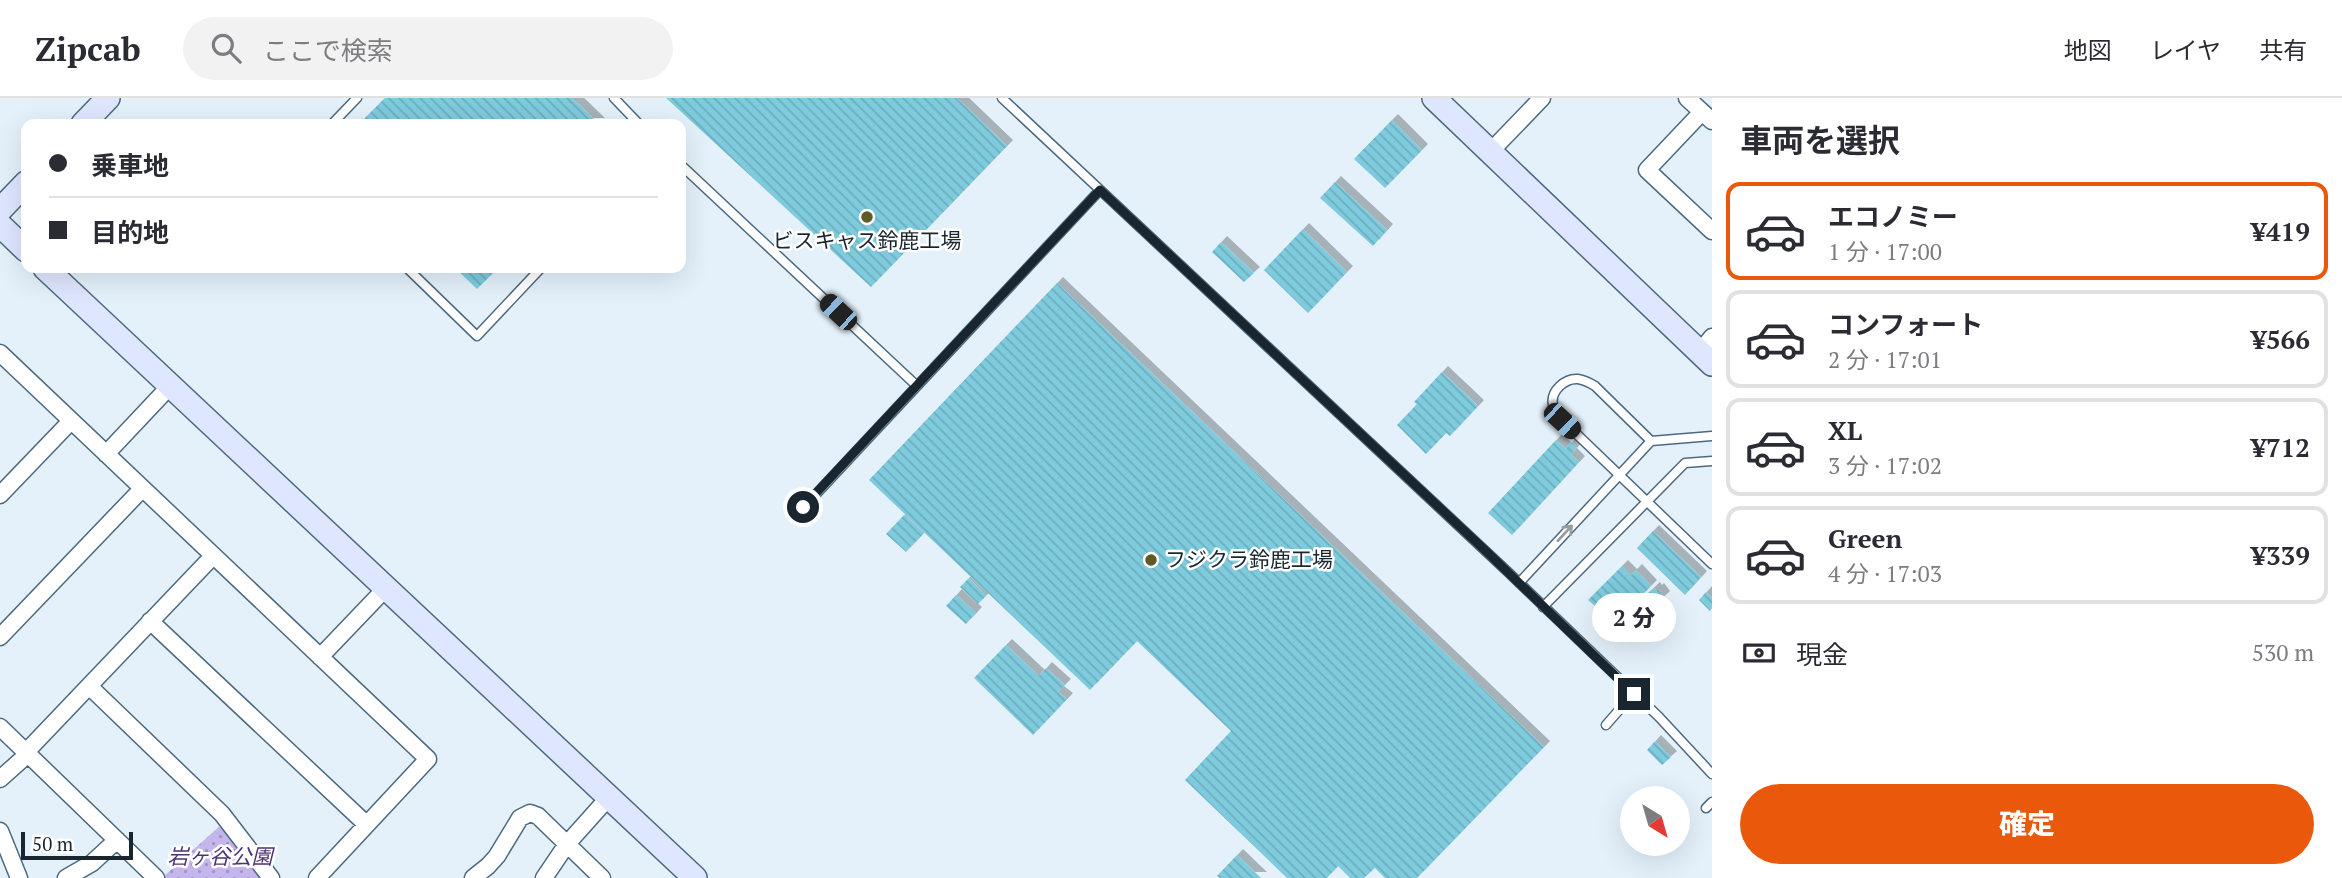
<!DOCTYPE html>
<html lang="ja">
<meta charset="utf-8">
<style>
:root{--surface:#fff;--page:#f2f2f3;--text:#2b2b33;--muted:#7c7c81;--line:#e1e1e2;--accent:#ea580c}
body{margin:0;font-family:"PT Serif","Noto Sans JP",serif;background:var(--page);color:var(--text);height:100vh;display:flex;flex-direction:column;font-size:26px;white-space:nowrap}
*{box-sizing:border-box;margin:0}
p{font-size:23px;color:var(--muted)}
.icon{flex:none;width:38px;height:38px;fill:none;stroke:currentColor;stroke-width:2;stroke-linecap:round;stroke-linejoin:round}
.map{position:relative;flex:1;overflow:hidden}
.panel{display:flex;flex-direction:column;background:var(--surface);width:630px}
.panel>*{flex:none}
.banner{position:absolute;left:21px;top:21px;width:665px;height:154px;border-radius:14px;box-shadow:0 7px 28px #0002;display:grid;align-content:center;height:154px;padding:0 28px;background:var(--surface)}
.needle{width:46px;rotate:143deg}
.buttons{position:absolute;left:1620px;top:688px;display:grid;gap:14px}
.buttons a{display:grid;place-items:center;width:70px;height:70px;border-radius:50%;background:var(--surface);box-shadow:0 7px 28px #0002;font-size:35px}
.scale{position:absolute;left:21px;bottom:18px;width:112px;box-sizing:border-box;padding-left:7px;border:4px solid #1a262f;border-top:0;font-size:19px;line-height:24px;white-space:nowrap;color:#1a262f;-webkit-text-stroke:5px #fff;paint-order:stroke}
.end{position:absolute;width:32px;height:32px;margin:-16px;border:9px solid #1a262f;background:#fff;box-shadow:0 0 0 4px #fff}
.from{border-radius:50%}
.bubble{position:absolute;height:49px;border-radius:24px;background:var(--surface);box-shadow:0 7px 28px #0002;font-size:23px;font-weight:800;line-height:49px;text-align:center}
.car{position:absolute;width:21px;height:42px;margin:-21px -10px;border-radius:9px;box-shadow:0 0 5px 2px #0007;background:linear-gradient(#222 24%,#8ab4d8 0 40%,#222 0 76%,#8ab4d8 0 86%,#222 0)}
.banner b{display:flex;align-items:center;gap:24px;height:66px;font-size:26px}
.banner b+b{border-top:2px solid var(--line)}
.banner i{width:18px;height:18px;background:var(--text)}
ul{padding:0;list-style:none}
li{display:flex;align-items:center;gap:21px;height:98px;margin:0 14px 10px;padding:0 14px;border:4px solid var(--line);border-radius:14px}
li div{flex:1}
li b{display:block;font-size:26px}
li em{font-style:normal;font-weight:800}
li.active{border-color:var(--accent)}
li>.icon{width:63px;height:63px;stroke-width:1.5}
h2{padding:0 28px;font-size:32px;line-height:84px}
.pay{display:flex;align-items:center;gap:18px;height:77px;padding:0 28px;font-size:26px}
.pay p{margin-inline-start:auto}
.cta{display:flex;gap:14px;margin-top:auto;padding:14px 28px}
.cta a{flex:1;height:80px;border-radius:42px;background:var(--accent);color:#fff;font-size:28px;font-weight:800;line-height:80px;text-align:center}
header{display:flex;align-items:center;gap:42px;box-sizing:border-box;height:98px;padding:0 35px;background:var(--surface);border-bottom:2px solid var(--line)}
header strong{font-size:33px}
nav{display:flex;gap:38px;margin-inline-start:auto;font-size:24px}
.search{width:490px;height:63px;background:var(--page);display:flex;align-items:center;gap:18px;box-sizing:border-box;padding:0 24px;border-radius:38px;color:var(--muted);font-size:26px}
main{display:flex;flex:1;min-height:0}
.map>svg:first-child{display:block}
</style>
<header>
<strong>Zipcab</strong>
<div class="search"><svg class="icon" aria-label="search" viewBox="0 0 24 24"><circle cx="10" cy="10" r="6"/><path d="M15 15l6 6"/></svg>ここで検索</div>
<nav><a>地図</a><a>レイヤ</a><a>共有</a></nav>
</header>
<main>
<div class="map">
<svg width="1712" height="780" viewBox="0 0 1712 780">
<defs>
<pattern id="park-dots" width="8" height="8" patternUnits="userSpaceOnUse" patternTransform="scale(1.75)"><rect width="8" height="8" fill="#c5b5ed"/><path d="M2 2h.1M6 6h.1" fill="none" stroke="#9f93c0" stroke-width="1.8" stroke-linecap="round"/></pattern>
<pattern id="building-back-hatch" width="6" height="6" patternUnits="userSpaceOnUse" patternTransform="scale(1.75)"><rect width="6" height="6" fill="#7ecbdd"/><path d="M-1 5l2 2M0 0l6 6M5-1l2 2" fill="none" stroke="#6caebe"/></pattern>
<filter id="shadow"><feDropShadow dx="6" dy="-6" stdDeviation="0" flood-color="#0004"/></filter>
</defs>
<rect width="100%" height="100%" fill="#e4f1fb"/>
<path fill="url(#park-dots)" d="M 222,726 L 263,780 L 163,780 L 163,779 Z"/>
<path fill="url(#building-back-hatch)" filter="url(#shadow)" d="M 385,0 L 572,0 L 599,26 L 359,26 Z
M 666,0 L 957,0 L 1007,48 L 871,189 Z
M 1392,22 L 1422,52 L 1385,90 L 1354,61 Z
M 1335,84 L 1387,132 L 1373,148 L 1320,100 Z
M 1303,131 L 1347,174 L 1308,215 L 1264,172 Z
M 1221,144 L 1254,175 L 1244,184 L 1212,154 Z
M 455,170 L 498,170 L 477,191 Z
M 1057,185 L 1544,649 L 1417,780 L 1385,780 L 1375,770 L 1364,780 L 1350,780 L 1338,768 L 1327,780 L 1287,780 L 1185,682 L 1231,633 L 1137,543 L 1090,592 L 869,382 Z
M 1442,274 L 1478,308 L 1450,338 L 1446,335 L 1426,356 L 1397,327 L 1417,306 L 1414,304 Z
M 1556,342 L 1566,351 L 1571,344 L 1577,349 L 1571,356 L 1579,364 L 1512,437 L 1488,415 Z
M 904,417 L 924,435 L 906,454 L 886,436 Z
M 1653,433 L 1701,479 L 1685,497 L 1637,450 Z
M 1622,468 L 1631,477 L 1636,472 L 1651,488 L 1630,509 L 1642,521 L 1621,542 L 1593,515 L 1597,510 L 1588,502 Z
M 969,480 L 986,498 L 978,506 L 960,489 Z
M 1654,490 L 1656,493 L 1658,491 L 1664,499 L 1649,513 L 1640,503 Z
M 1706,494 L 1712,500 L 1712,510 L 1710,513 L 1699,502 Z
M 956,497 L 976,515 L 966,526 L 946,508 Z
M 1006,547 L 1039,578 L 1046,570 L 1065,587 L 1058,594 L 1067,601 L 1033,637 L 974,580 Z
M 1655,643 L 1671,659 L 1662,667 L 1647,652 Z
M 1237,757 L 1261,780 L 1220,780 L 1217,778 Z"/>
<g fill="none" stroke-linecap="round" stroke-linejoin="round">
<defs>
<path id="lane" d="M 614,0 L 639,26
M 1002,0 L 1509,475 L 1659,619 L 1712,676
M 332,26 L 357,0
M 681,67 L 917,288
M 407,170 L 477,238 L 541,170
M 1651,343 L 1595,288 C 1590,285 1585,282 1578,281 C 1565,280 1550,293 1553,307 C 1555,312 1559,318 1562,322 L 1712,466
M 804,409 L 1100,92
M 1519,485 L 1651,343 L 1712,338
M 1543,509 L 1685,365 L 1712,363
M 1606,627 L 1634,595
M 1706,710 L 1712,704"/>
<path id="street" d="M 1687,0 L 1712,23
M 1702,14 L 1647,72 L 1712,133
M 1490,54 L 1542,0
M 1700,254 L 1712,239
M 0,255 L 428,661 L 317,780
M 106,356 L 171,287
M 0,397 L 71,323
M 150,523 L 366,726
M 0,539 L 142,391
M 320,559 L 386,490
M 89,588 L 222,716 L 271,780
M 0,629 L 156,780
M 26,654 L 213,458
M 0,681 L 28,656
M 0,733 L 19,780
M 66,780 L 92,765 L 117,742
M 473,780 L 488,768 L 497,758 L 520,720 L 530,715 L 538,718 L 602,780
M 544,780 L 567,746 L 609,699"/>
<path id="secondary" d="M 1434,0 L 1712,266
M 83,26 L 108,0
M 0,112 L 26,85
M 0,127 L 26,152
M 45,170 L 695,780"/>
</defs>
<use href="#lane" stroke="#4c697f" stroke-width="11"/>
<use href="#street" stroke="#4c697f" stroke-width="19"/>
<use href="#secondary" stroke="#4c697f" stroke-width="26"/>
<use href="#lane" stroke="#fff" stroke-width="8"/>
<use href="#street" stroke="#fff" stroke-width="16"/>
<use href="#secondary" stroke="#dfe6ff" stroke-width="23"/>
</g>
<defs><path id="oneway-shaft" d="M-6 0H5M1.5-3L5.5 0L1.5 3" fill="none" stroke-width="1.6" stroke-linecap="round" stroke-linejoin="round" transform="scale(1.75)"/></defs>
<use stroke="#989da1" href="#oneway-shaft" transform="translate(1565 435) rotate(-47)"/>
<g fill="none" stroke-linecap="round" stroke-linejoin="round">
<path stroke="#1a262f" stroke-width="9" d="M 803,409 L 1100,92 L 1489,456 L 1634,596"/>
</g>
<g fill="#5f5b27" stroke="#fff" stroke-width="2.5">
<circle cx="867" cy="119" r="7"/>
<circle cx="1151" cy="462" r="7"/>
</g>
<g text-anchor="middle" stroke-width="5" stroke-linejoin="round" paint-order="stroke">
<g font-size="21" fill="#1a262f" stroke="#fff">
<text x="867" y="150">ビスキャス鈴鹿工場</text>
<text x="1165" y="469" text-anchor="start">フジクラ鈴鹿工場</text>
</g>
<g font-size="21" font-style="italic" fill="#4b3376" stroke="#fff">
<text x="220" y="766">岩ヶ谷公園</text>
</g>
</g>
</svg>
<div class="buttons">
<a><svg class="needle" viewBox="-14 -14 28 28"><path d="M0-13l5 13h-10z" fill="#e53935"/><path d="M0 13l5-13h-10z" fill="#7c7c81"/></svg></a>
</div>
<div class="scale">50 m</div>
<i class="end from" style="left:803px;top:409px"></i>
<i class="end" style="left:1634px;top:596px"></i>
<div class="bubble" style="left:1592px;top:495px;width:84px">2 分</div>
<i class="car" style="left:838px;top:214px;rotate:313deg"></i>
<i class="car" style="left:1562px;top:323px;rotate:133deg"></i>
<div class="banner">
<b><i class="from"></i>乗車地</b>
<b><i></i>目的地</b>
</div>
</div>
<section class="panel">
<h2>車両を選択</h2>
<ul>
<li class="active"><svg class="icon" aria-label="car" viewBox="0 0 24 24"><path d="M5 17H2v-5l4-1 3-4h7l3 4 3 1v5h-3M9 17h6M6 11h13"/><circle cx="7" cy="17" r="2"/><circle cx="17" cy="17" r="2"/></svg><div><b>エコノミー</b><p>1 分 · 17:00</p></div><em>¥419</em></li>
<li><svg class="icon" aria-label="car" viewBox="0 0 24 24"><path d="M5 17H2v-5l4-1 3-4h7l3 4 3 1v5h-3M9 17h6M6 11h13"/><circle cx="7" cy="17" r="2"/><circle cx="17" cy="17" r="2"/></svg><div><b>コンフォート</b><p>2 分 · 17:01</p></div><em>¥566</em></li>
<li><svg class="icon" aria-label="car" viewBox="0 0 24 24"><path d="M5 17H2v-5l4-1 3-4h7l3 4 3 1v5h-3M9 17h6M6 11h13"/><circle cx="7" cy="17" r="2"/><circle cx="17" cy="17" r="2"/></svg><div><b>XL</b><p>3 分 · 17:02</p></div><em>¥712</em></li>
<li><svg class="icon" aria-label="car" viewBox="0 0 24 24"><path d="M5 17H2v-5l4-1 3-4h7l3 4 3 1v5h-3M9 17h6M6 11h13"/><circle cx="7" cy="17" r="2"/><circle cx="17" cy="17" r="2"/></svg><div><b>Green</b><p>4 分 · 17:03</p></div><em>¥339</em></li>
</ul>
<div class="pay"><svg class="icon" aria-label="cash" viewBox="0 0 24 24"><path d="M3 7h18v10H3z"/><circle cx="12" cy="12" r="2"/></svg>現金<p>530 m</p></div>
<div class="cta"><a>確定</a></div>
</section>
</main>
